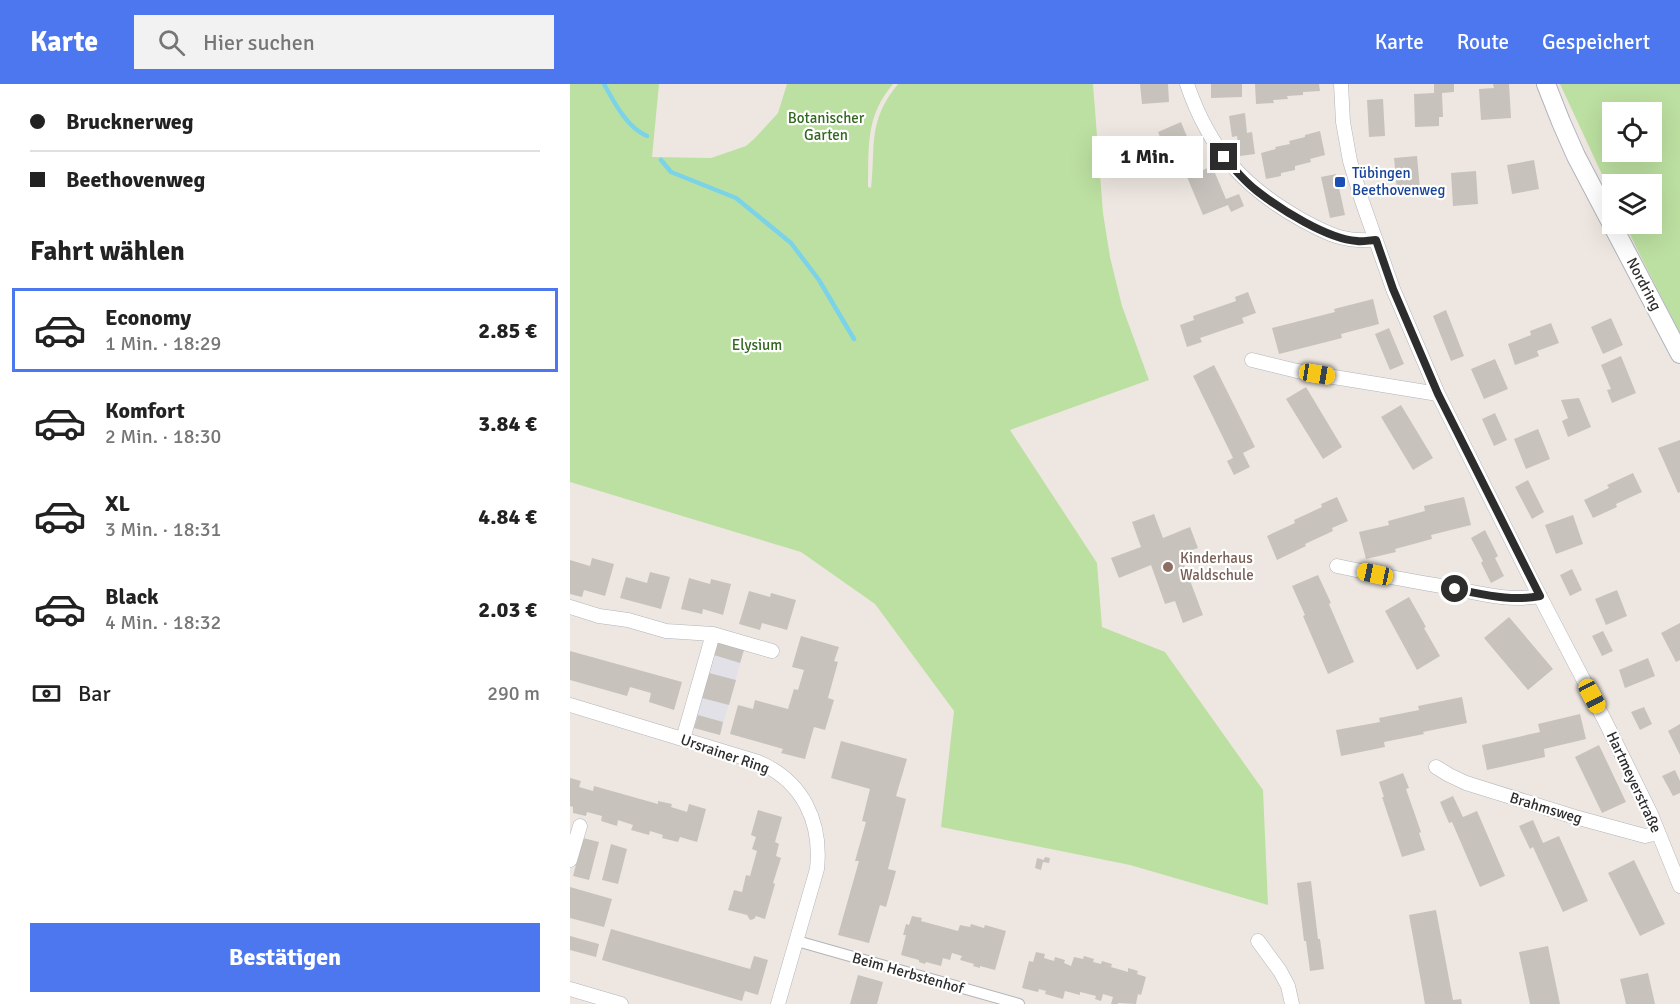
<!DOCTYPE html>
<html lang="de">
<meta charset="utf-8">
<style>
:root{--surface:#fff;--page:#f2f2f2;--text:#222;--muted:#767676;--line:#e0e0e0;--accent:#4c77ef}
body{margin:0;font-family:Signika,sans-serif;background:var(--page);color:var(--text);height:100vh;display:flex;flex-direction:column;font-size:22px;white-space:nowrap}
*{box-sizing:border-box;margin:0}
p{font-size:20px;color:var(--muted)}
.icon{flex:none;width:33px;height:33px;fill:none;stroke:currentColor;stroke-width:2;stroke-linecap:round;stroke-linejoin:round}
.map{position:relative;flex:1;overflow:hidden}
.sheet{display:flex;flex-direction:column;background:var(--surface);width:570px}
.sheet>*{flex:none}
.top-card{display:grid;align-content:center;height:132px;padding:0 30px;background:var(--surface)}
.fabs{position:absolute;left:1032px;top:18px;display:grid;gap:12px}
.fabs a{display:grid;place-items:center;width:60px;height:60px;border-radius:0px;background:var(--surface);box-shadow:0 6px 24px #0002;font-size:30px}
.end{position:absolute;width:27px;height:27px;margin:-14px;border:8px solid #2d2d2d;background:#fff;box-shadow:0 0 0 3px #fff}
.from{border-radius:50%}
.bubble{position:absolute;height:42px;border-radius:0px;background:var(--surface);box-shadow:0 6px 24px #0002;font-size:20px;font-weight:800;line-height:42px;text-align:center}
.car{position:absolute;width:18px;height:36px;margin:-18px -9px;border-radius:8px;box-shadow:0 0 4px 2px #0007;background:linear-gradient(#f5c518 24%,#345 0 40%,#f5c518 0 76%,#345 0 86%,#f5c518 0)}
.top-card b{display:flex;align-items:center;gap:21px;height:57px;font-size:22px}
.top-card b+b{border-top:2px solid var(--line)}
.top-card i{width:15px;height:15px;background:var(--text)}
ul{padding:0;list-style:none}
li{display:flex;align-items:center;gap:18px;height:84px;margin:0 12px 9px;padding:0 18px;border:3px solid transparent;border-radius:0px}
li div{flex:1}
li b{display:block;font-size:22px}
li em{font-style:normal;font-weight:800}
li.selected{border-color:var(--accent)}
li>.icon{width:54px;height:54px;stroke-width:1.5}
h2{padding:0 30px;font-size:27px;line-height:72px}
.pay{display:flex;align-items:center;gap:15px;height:66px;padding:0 30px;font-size:22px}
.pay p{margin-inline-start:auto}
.button{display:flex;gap:12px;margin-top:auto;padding:12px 30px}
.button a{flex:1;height:69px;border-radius:0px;background:var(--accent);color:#fff;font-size:24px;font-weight:800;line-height:69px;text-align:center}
header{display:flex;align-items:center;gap:36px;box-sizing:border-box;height:84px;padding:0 30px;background:var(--accent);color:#fff}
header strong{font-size:28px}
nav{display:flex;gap:33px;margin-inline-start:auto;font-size:21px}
.search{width:420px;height:54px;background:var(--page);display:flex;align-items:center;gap:15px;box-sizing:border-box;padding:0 21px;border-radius:0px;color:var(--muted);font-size:22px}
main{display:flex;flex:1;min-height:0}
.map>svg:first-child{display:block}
</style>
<header>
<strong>Karte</strong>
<div class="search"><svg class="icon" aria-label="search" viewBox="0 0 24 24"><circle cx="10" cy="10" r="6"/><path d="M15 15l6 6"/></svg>Hier suchen</div>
<nav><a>Karte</a><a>Route</a><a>Gespeichert</a></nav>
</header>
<main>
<section class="sheet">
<div class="top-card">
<b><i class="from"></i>Brucknerweg</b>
<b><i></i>Beethovenweg</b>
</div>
<h2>Fahrt wählen</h2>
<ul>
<li class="selected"><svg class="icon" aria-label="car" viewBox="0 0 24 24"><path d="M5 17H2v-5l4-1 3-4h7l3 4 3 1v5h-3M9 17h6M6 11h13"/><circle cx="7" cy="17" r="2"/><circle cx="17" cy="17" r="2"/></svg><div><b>Economy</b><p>1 Min. · 18:29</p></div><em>2.85 €</em></li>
<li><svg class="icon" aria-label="car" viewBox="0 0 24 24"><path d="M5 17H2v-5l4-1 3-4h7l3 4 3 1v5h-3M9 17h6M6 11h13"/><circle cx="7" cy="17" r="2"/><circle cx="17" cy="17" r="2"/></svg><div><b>Komfort</b><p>2 Min. · 18:30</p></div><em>3.84 €</em></li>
<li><svg class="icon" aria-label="car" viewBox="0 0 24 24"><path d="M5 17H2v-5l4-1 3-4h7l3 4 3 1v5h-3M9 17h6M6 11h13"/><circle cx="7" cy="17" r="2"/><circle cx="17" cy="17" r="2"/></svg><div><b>XL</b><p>3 Min. · 18:31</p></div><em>4.84 €</em></li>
<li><svg class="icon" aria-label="car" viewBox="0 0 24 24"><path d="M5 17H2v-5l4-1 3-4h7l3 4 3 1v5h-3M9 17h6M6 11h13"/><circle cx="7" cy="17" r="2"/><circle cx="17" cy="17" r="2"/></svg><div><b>Black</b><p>4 Min. · 18:32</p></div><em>2.03 €</em></li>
</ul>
<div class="pay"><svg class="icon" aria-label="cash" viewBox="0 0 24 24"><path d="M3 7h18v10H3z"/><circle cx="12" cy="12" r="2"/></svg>Bar<p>290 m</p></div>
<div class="button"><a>Bestätigen</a></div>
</section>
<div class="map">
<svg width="1110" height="920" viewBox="0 0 1110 920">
<rect width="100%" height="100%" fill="#eee7e1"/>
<path fill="#e2e1e7" d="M 148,558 L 174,566 L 150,651 L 116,642 L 138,569 L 144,571 Z"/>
<path fill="#bce0a1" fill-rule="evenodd" d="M 0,0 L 89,0 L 82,73 L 141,74 L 176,62 L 185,54 L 208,29 L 217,0 L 323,0 C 295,33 299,63 298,103 L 301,104 C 306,61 297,38 328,0 L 523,0 L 533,129 L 540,173 L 552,222 L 579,296 L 440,346 L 527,479 L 532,543 L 595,568 L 693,706 L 698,821 L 560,781 L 371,743 L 384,627 L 305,520 L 231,468 L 0,398 Z
M 990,0 L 1110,0 L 1110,249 L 1074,179 L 1055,140 L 1082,140 L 1082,100 L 1042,100 L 1042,112 ZM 1082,28 L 1082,68 L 1042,68 L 1042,28 Z"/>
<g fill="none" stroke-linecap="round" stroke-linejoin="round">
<path stroke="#7cd3e8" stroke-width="4.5" d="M 34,0 C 44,18 57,44 77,52
M 91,76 L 101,88 L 166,114 L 221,159 L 249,196 L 284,255"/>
</g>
<path fill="#c7c2bc" d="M 570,0 L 598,0 L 599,18 L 572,20 Z
M 641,0 L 672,0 L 672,13 L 641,14 Z
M 685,0 L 749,0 L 750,7 L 733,8 L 733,11 L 717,12 L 718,15 L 703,16 L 704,19 L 686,20 Z
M 864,0 L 884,0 L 884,8 L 872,9 L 873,33 L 869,33 L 869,42 L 845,43 L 844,10 L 864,9 Z
M 923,0 L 939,0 L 941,34 L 911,36 L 909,5 L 924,4 Z
M 813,15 L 815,52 L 799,53 L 797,16 Z
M 675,29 L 677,49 L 682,48 L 685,70 L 670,72 L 667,52 L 662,53 L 659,32 Z
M 611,38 L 626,75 L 603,85 L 588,48 Z
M 750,47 L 755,71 L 740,75 L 741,78 L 725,82 L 725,86 L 711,89 L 711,92 L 696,95 L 691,69 L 706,65 L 705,63 L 720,60 L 719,57 L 735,53 L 735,51 Z
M 847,72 L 850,105 L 827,107 L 824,74 Z
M 964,76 L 969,105 L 942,110 L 937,81 Z
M 642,82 L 656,115 L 669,110 L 674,122 L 661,128 L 658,121 L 633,131 L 617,93 Z
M 906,87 L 908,120 L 883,122 L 881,89 Z
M 766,90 L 775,131 L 760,134 L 751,93 Z
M 678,208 L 686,229 L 672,234 L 674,239 L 630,254 L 632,258 L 617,263 L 610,241 L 624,236 L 623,232 L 666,217 L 665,213 Z
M 803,215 L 809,240 L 771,250 L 772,254 L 709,270 L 702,244 L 765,228 L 764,225 Z
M 876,226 L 894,272 L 881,277 L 863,232 Z
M 1041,234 L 1053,261 L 1033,270 L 1021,243 Z
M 981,239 L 989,259 L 967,267 L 969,272 L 945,281 L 938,260 L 961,251 L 960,247 Z
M 819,244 L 834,280 L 820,286 L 805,250 Z
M 1051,272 L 1066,309 L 1042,319 L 1037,306 L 1041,305 L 1031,281 Z
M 925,275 L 938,305 L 914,315 L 901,285 Z
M 644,281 L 685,363 L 673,369 L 680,383 L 664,391 L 657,377 L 663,374 L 623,292 Z
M 736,303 L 772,363 L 753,375 L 716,315 Z
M 1009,314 L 1021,343 L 998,353 L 992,337 L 998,334 L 991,316 Z
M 831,321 L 863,374 L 843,386 L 811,333 Z
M 925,329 L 937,356 L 924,362 L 912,335 Z
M 968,345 L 980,375 L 956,385 L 944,355 Z
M 1110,356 L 1110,408 L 1108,409 L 1088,364 Z
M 1063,389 L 1072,408 L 1046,420 L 1047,423 L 1023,434 L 1014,416 L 1039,404 L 1037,401 Z
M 958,396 L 974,428 L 962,435 L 945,403 Z
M 767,413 L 778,437 L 762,444 L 763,447 L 735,460 L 736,462 L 707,476 L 697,452 L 725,439 L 724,436 L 752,423 L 751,420 Z
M 894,413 L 901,441 L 861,451 L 862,455 L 825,465 L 826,468 L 796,475 L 789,448 L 819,441 L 818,437 L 855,427 L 854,422 Z
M 584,430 L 593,454 L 620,443 L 628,464 L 610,470 L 633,531 L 613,539 L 605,517 L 595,520 L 581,481 L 549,494 L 541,474 L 571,463 L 562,438 Z
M 1003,431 L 1013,460 L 986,470 L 975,441 Z
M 915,446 L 928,472 L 925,474 L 934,492 L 921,499 L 911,479 L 913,477 L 901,454 Z
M 22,474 L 44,480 L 35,512 L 14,506 L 12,513 L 0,510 L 0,476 L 20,482 Z
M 1002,485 L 1012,506 L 1000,512 L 990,491 Z
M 80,488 L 100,493 L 91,525 L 50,514 L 56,493 L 77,499 Z
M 748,491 L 761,519 L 759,520 L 784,578 L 758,590 L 733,532 L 735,531 L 722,502 Z
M 119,494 L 140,500 L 141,495 L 161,500 L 153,531 L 133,525 L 132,530 L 111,525 Z
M 1047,506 L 1057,532 L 1036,541 L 1025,515 Z
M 179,507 L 200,513 L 201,509 L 226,516 L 217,546 L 192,539 L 190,546 L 169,540 Z
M 839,513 L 856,543 L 854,544 L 870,572 L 847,586 L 815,527 Z
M 939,533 L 983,585 L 958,606 L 914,554 Z
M 1110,539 L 1110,576 L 1106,578 L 1091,549 Z
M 1033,547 L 1043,567 L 1032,572 L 1022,552 Z
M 231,552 L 269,563 L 264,577 L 268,578 L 258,614 L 264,616 L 255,646 L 244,643 L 235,675 L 211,669 L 213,665 L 160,650 L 168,621 L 183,625 L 185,616 L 218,625 L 224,605 L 228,606 L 234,586 L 222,583 Z
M 148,558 L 174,566 L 170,579 L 144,571 Z
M 0,567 L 112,598 L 104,626 L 79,618 L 81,609 L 60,603 L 57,612 L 0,596 Z
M 1078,574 L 1085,592 L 1055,604 L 1049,586 Z
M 139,589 L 166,596 L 159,621 L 132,614 Z
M 892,613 L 897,639 L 853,648 L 854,650 L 814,658 L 815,663 L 771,672 L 766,646 L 810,638 L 809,634 L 849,626 L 848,622 Z
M 1074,623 L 1082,640 L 1070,646 L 1061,628 Z
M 1010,630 L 1016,655 L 974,665 L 975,673 L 917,686 L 912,661 L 970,648 L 968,640 Z
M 128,631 L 153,638 L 150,651 L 124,644 Z
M 1110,640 L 1110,671 L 1098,647 Z
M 271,657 L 337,675 L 326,712 L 336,715 L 318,785 L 326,787 L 316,823 L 310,821 L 299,859 L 268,851 L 289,777 L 285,777 L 296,738 L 292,737 L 300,705 L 261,694 Z
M 1029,661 L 1056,718 L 1032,729 L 1005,673 Z
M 1105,686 L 1110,697 L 1110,709 L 1103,712 L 1092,692 Z
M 833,689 L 839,704 L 836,705 L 851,748 L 849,749 L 855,766 L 832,773 L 812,713 L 814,713 L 809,698 Z
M 0,694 L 11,697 L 9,703 L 23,707 L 24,702 L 88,720 L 88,717 L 102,720 L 101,723 L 117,728 L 119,720 L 136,725 L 127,758 L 110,753 L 108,758 L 92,754 L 93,751 L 80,747 L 79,751 L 61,746 L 63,741 L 48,736 L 47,742 L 31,737 L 32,732 L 17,728 L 16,732 L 3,729 L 3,723 L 0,722 Z
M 883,712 L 893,733 L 907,727 L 935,792 L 910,803 L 882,738 L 879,739 L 870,718 Z
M 188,726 L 212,733 L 205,758 L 209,760 L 206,772 L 211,774 L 203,799 L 205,800 L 195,835 L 186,832 L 184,835 L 180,836 L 177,831 L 158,826 L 164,806 L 172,808 L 176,791 L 180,792 L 187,767 L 182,765 L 186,753 L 181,751 Z
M 963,736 L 973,759 L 989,752 L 1018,817 L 993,828 L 963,763 L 960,765 L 949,742 Z
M 13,754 L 29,758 L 19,796 L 3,792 Z
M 41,760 L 57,765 L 48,800 L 32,796 Z
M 475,773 L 480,774 L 479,779 L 473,778 L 471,786 L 465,784 L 467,774 L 474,776 L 473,778 Z
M 1064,776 L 1095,840 L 1070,852 L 1038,789 Z
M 741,797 L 748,855 L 750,855 L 754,885 L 740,887 L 736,857 L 734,857 L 727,799 Z
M 0,803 L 42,815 L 34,843 L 0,834 Z
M 866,826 L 883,916 L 891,915 L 892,920 L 855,920 L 839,831 Z
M 342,832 L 352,834 L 351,837 L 388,847 L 390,841 L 400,843 L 401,840 L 414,844 L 415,841 L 436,847 L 425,886 L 410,882 L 410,884 L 403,882 L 404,880 L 390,876 L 392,872 L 382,869 L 380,876 L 373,874 L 371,882 L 356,878 L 355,880 L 349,878 L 349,876 L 331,871 L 336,851 L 333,851 L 336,840 L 339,841 Z
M 41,845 L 180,885 L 184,872 L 198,876 L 188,911 L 175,907 L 172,917 L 32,876 Z
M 0,852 L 29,860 L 26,873 L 0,866 Z
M 978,862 L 990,920 L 960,920 L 949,868 Z
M 466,868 L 475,870 L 474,874 L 484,877 L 485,873 L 495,876 L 494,879 L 501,882 L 504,873 L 513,875 L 514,872 L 524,875 L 523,878 L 531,880 L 532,877 L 542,880 L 541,883 L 558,888 L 558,884 L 568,887 L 567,890 L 576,893 L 571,911 L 568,910 L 566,920 L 548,919 L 548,920 L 541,920 L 543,913 L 533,910 L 531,917 L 525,915 L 526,912 L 510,908 L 510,911 L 495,907 L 493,915 L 475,910 L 476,907 L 469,905 L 468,908 L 452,904 L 459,877 L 463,878 Z
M 1078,889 L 1085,920 L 1056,920 L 1050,895 Z
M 288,891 L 313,898 L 307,920 L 280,920 Z"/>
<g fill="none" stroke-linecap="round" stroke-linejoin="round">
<defs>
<path id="pedestrian" d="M 227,857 L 449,920"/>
<path id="minor" d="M 617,0 C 639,65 673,103 732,136 C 760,151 773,158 806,156
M 771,0 L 773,38 L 780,77 L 792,117 L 823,205 L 868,310 L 964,501 L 1035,637 L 1080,728 L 1110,802
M 682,276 L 727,287 L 868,310
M 767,482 C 804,490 840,497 877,503 C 908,509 939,518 970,512
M 0,523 L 29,532 L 58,536 L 96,547 L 143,550 L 202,567
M 0,621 L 188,678 C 233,697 252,738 247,785 L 208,920
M 113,655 L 143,550
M 866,683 L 879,691 L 896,699 L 1005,733 L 1075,752 L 1088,749
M 0,776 L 10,742
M 688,857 L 710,887 L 718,902 L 722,920
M 0,905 L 51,920"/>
<path id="tertiary" d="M 976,0 L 991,38 L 1006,72 L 1110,270"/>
</defs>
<use href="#pedestrian" stroke="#b1b4bc" stroke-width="12"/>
<use href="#minor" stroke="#b1b4bc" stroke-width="15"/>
<use href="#tertiary" stroke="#b1b4bc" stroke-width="20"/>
<use href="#pedestrian" stroke="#fff" stroke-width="10"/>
<use href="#minor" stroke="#fff" stroke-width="14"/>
<use href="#tertiary" stroke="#fff" stroke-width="18"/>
</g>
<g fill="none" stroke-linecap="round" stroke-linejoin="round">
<path stroke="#2d2d2d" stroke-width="8" d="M 654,73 C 664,85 674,97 687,107 C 710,125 757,155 787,157 C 793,158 800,156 806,156 L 823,205 L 868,310 L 970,512 C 941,518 913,510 885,505"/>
</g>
<rect fill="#1a4fb4" stroke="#fff" stroke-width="2" x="764" y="92" width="12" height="12" rx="3"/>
<circle fill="#8d6e63" stroke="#fff" stroke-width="2" cx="598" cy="483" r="6"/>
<g text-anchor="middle" stroke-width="4.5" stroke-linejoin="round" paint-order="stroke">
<g font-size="15" fill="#346820" stroke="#fff">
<text x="256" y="39">Botanischer<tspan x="256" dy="17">Garten</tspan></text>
<text x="187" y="266">Elysium</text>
</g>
<g font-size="15" fill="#164399" stroke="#fff" text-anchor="start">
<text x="782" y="94">Tübingen<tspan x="782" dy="17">Beethovenweg</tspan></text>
</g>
<g font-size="15" fill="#2d2d2d" stroke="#fff">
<text transform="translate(1074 200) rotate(62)" y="5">Nordring</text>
<text transform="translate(155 670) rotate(19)" y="5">Ursrainer Ring</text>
<text transform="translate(1064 698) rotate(65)" y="5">Hartmeyerstraße</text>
<text transform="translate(976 724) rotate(17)" y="5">Brahmsweg</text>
<text transform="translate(338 889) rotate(16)" y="5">Beim Herbstenhof</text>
</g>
<g font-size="15" fill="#785e54" stroke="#fff" text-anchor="start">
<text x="610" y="479">Kinderhaus<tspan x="610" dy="17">Waldschule</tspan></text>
</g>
</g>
</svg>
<div class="fabs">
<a><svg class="icon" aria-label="locate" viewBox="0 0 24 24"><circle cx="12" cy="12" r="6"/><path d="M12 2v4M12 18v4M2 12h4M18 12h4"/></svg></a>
<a><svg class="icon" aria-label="layers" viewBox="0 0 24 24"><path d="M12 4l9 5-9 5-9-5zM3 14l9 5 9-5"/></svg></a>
</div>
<i class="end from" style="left:885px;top:505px"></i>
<i class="end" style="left:654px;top:73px"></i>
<div class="bubble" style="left:522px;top:52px;width:111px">1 Min.</div>
<i class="car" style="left:747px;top:290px;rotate:99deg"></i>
<i class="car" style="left:805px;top:490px;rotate:282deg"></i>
<i class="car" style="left:1022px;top:612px;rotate:152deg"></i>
</div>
</main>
